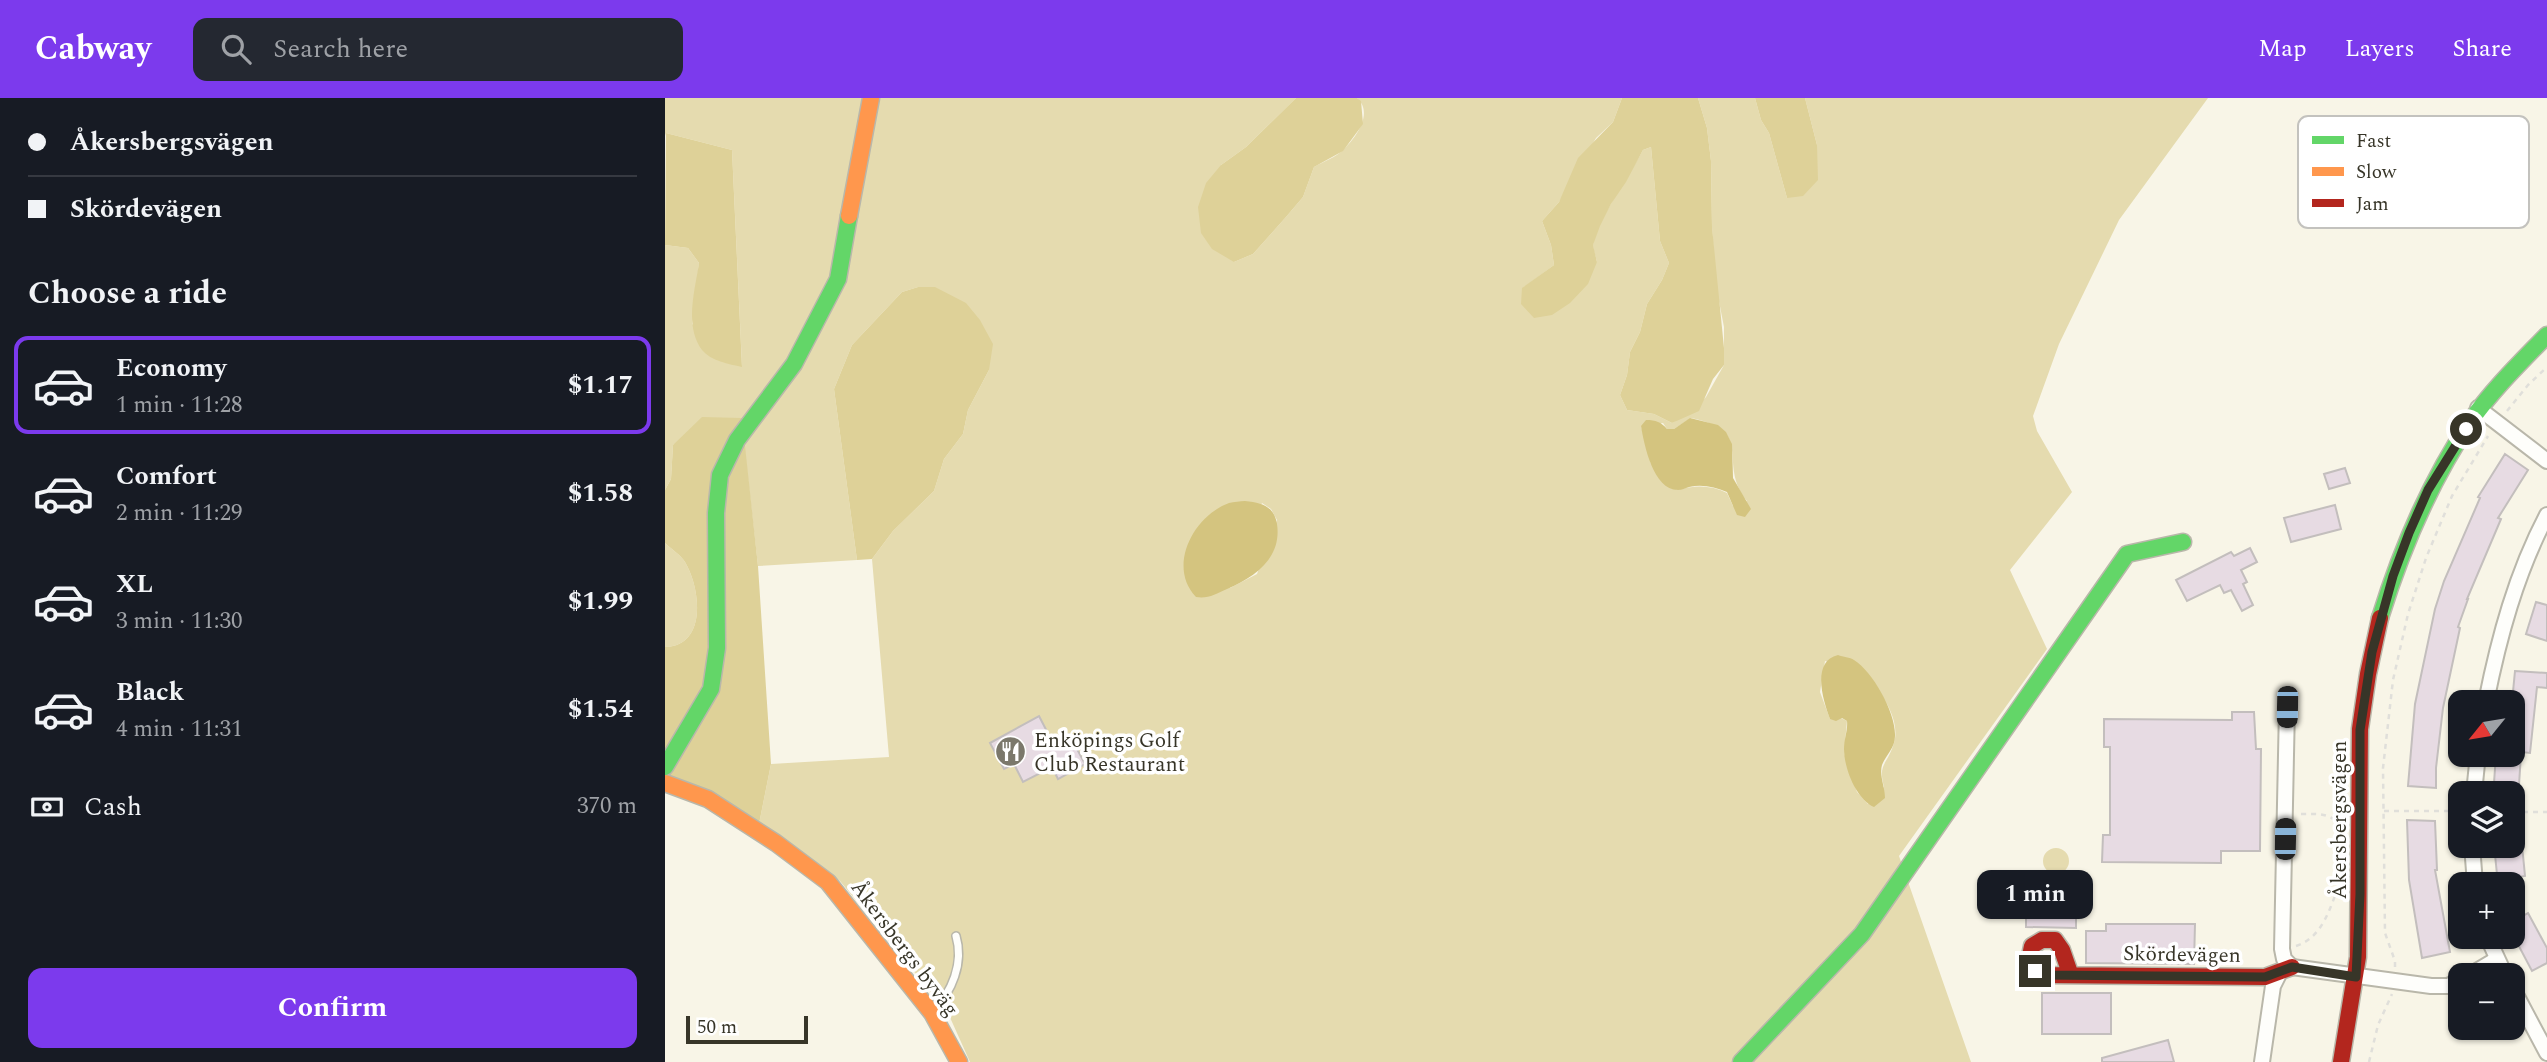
<!DOCTYPE html>
<meta charset="utf-8">
<style>
:root{--surface:#171b24;--page:#242831;--text:#f1f3f6;--muted:#9ea1a6;--line:#363941;--accent:#7c3aed}
body{margin:0;font-family:Spectral,serif;background:var(--page);color:var(--text);height:100vh;display:flex;flex-direction:column;font-size:26px;white-space:nowrap}
*{box-sizing:border-box;margin:0}
p{font-size:23px;color:var(--muted)}
.icon{flex:none;width:38px;height:38px;fill:none;stroke:currentColor;stroke-width:2;stroke-linecap:round;stroke-linejoin:round}
.map{position:relative;flex:1;overflow:hidden}
.panel{display:flex;flex-direction:column;background:var(--surface);width:665px}
.panel>*{flex:none}
.hud{display:grid;align-content:center;height:154px;padding:0 28px;background:var(--surface)}
.needle{width:46px;rotate:240deg}
.tools{position:absolute;left:1783px;top:592px;display:grid;gap:14px}
.tools a{display:grid;place-items:center;width:77px;height:77px;border-radius:14px;background:var(--surface);box-shadow:0 2px 5px #0004;font-size:35px}
.scale{position:absolute;left:21px;bottom:18px;width:122px;box-sizing:border-box;padding-left:7px;border:4px solid #373528;border-top:0;font-size:19px;line-height:24px;white-space:nowrap;color:#373528;-webkit-text-stroke:5px #fff;paint-order:stroke}
.end{position:absolute;width:32px;height:32px;margin:-16px;border:9px solid #373528;background:#fff;box-shadow:0 0 0 4px #fff}
.from{border-radius:50%}
.bubble{position:absolute;height:49px;border-radius:14px;background:var(--surface);box-shadow:0 2px 5px #0004;font-size:23px;font-weight:700;line-height:49px;text-align:center}
.car{position:absolute;width:21px;height:42px;margin:-21px -10px;border-radius:9px;box-shadow:0 0 5px 2px #0007;background:linear-gradient(#222 24%,#8ab4d8 0 40%,#222 0 76%,#8ab4d8 0 86%,#222 0)}
.hud b{display:flex;align-items:center;gap:24px;height:66px;font-size:26px}
.hud b+b{border-top:2px solid var(--line)}
.hud i{width:18px;height:18px;background:var(--text)}
ul{padding:0;list-style:none}
li{display:flex;align-items:center;gap:21px;height:98px;margin:0 14px 10px;padding:0 14px;border:4px solid transparent;border-radius:14px}
li div{flex:1}
li b{display:block;font-size:26px}
li em{font-style:normal;font-weight:700}
li.current{border-color:var(--accent)}
li>.icon{width:63px;height:63px;stroke-width:1.5}
h2{padding:0 28px;font-size:32px;line-height:84px}
.pay{display:flex;align-items:center;gap:18px;height:77px;padding:0 28px;font-size:26px}
.pay p{margin-inline-start:auto}
.cta{display:flex;gap:14px;margin-top:auto;padding:14px 28px}
.cta a{flex:1;height:80px;border-radius:14px;background:var(--accent);color:#fff;font-size:28px;font-weight:700;line-height:80px;text-align:center}
header{display:flex;align-items:center;gap:42px;box-sizing:border-box;height:98px;padding:0 35px;background:var(--accent);color:#fff}
header strong{font-size:33px}
nav{display:flex;gap:38px;margin-inline-start:auto;font-size:24px}
.search{width:490px;height:63px;background:var(--page);display:flex;align-items:center;gap:18px;box-sizing:border-box;padding:0 24px;border-radius:14px;color:var(--muted);font-size:26px}
main{display:flex;flex:1;min-height:0}
.map>svg:first-child{display:block}
</style>
<header>
<strong>Cabway</strong>
<div class="search"><svg class="icon" aria-label="search" viewBox="0 0 24 24"><circle cx="10" cy="10" r="6"/><path d="M15 15l6 6"/></svg>Search here</div>
<nav><a>Map</a><a>Layers</a><a>Share</a></nav>
</header>
<main>
<section class="panel">
<div class="hud">
<b><i class="from"></i>Åkersbergsvägen</b>
<b><i></i>Skördevägen</b>
</div>
<h2>Choose a ride</h2>
<ul>
<li class="current"><svg class="icon" aria-label="car" viewBox="0 0 24 24"><path d="M5 17H2v-5l4-1 3-4h7l3 4 3 1v5h-3M9 17h6M6 11h13"/><circle cx="7" cy="17" r="2"/><circle cx="17" cy="17" r="2"/></svg><div><b>Economy</b><p>1 min · 11:28</p></div><em>$1.17</em></li>
<li><svg class="icon" aria-label="car" viewBox="0 0 24 24"><path d="M5 17H2v-5l4-1 3-4h7l3 4 3 1v5h-3M9 17h6M6 11h13"/><circle cx="7" cy="17" r="2"/><circle cx="17" cy="17" r="2"/></svg><div><b>Comfort</b><p>2 min · 11:29</p></div><em>$1.58</em></li>
<li><svg class="icon" aria-label="car" viewBox="0 0 24 24"><path d="M5 17H2v-5l4-1 3-4h7l3 4 3 1v5h-3M9 17h6M6 11h13"/><circle cx="7" cy="17" r="2"/><circle cx="17" cy="17" r="2"/></svg><div><b>XL</b><p>3 min · 11:30</p></div><em>$1.99</em></li>
<li><svg class="icon" aria-label="car" viewBox="0 0 24 24"><path d="M5 17H2v-5l4-1 3-4h7l3 4 3 1v5h-3M9 17h6M6 11h13"/><circle cx="7" cy="17" r="2"/><circle cx="17" cy="17" r="2"/></svg><div><b>Black</b><p>4 min · 11:31</p></div><em>$1.54</em></li>
</ul>
<div class="pay"><svg class="icon" aria-label="cash" viewBox="0 0 24 24"><path d="M3 7h18v10H3z"/><circle cx="12" cy="12" r="2"/></svg>Cash<p>370 m</p></div>
<div class="cta"><a>Confirm</a></div>
</section>
<div class="map">
<svg width="1882" height="964" viewBox="0 0 1882 964">
<rect width="100%" height="100%" fill="#f8f5e7"/>
<path fill="#e5dbaf" fill-rule="evenodd" d="M 0,0 L 631,0 L 581,49 L 556,67 L 569,164 L 588,156 L 621,119 L 638,99 L 649,69 C 658,64 671,59 678,52 C 691,40 709,15 692,0 L 957,0 L 948,24 L 931,40 L 894,104 L 877,123 L 886,147 L 889,167 L 858,190 L 932,164 C 931,159 928,152 928,147 C 930,126 967,73 978,52 L 986,49 L 995,143 L 1004,165 L 997,182 L 982,206 L 975,234 L 965,254 L 962,277 L 955,297 L 962,312 L 989,316 L 1007,325 L 1025,315 L 1041,299 L 1059,267 L 1059,229 L 1051,188 L 1047,129 L 1046,63 L 1042,30 L 1033,0 L 1090,0 L 1096,22 L 1104,35 L 1122,100 L 1152,47 L 1140,0 L 1543,0 L 1454,122 L 1394,246 L 1368,318 L 1372,333 L 1407,394 L 1345,472 L 1382,551 L 1234,758 L 1306,964 L 305,964 L 283,915 L 175,783 L 94,726 L 106,666 L 224,659 L 207,461 L 228,433 L 269,393 L 279,361 L 298,336 L 303,312 L 324,272 L 253,189 L 237,194 L 187,247 L 169,291 L 192,462 L 93,468 L 76,320 L 8,347 L 6,381 L 0,392 L 0,147 L 23,150 L 34,165 L 27,226 L 77,268 L 67,52 L 1,35 L 0,38 ZM 1026,320 C 1092,333 1051,365 1082,403 L 1068,408 L 1062,395 C 1046,387 1030,387 1012,392 L 986,366 L 976,328 L 998,325 L 1002,331 L 1009,331 ZM 597,405 L 606,411 L 612,422 L 592,476 L 565,490 ZM 1160,563 L 1201,574 C 1215,594 1238,622 1228,648 C 1221,668 1213,666 1219,689 L 1203,706 L 1192,694 L 1179,655 L 1182,623 L 1176,620 L 1165,621 L 1155,594 Z
M 0,445 C 6,451 16,457 20,464 C 36,491 42,548 0,549 Z
M1378 763a13 13 0 1 1 26 0a13 13 0 1 1-26 0Z"/>
<path fill="#ded198" d="M 631,0 L 692,0 L 696,3 L 698,26 L 678,53 L 649,69 L 638,99 L 621,119 L 588,156 L 569,164 L 547,151 L 536,135 L 533,109 L 541,85 L 556,67 L 581,49 Z
M 957,0 L 1033,0 L 1042,30 L 1046,63 L 1047,129 L 1059,250 L 1059,267 L 1048,281 L 1034,313 L 1007,325 L 989,316 L 962,312 L 955,297 L 962,277 L 965,254 L 975,234 L 982,206 L 997,182 L 1004,165 L 995,143 L 986,49 L 978,52 L 961,84 L 946,106 L 935,128 L 928,147 L 932,164 L 923,186 L 905,205 L 887,217 L 869,220 L 856,206 L 857,190 L 889,167 L 886,147 L 877,123 L 894,104 L 913,60 L 948,24 Z
M 1090,0 L 1140,0 L 1152,47 L 1153,82 L 1138,98 L 1122,100 L 1104,35 L 1096,22 Z
M 1,35 L 67,52 L 77,269 C 64,266 46,263 37,252 C 19,228 30,192 34,165 L 23,150 L 0,147 Z
M 253,189 L 270,189 L 301,205 L 315,222 L 328,246 L 324,272 L 303,312 L 298,336 L 279,361 L 269,393 L 228,433 L 207,461 L 192,462 L 169,291 L 187,247 L 237,194 Z
M 37,319 L 77,320 L 93,468 L 106,666 L 94,726 L 0,678 L 0,549 C 42,548 36,491 20,464 C 16,457 6,451 0,445 L 0,392 L 6,381 L 8,347 Z"/>
<path fill="#d4c47f" d="M 1025,320 L 1053,327 L 1061,334 L 1067,346 L 1068,380 L 1086,411 L 1080,419 L 1072,417 L 1062,394 C 1050,389 1037,386 1024,389 C 1020,390 1017,392 1013,392 C 988,392 979,346 976,328 L 981,322 C 991,322 996,324 1002,331 L 1009,331 Z
M 580,403 C 597,405 609,408 612,426 C 617,460 590,479 562,491 C 551,496 543,501 531,499 C 502,469 528,418 564,405 C 569,404 575,403 580,403 Z
M 1173,557 C 1178,559 1185,559 1189,562 C 1208,574 1231,615 1230,638 C 1230,650 1221,657 1217,667 C 1214,677 1220,689 1220,700 L 1209,709 C 1191,701 1179,670 1179,651 C 1179,641 1183,632 1182,623 L 1177,620 L 1171,623 L 1165,621 C 1158,603 1146,563 1173,557 Z"/>
<path fill="#e7dbe3" stroke="#c3bebd" stroke-width="2" d="M 1840,356 L 1863,372 L 1833,420 L 1836,421 L 1802,501 L 1803,501 L 1793,529 L 1795,530 L 1778,610 L 1771,670 L 1771,690 L 1743,688 L 1750,606 L 1770,511 L 1779,483 L 1815,400 L 1813,399 Z
M 1680,370 L 1685,385 L 1664,391 L 1659,376 Z
M 1670,407 L 1676,431 L 1626,444 L 1619,420 Z
M 1585,450 L 1592,464 L 1576,472 L 1582,484 L 1578,486 L 1588,507 L 1577,513 L 1566,492 L 1559,495 L 1555,487 L 1522,503 L 1511,482 L 1566,454 L 1569,458 Z
M 1871,504 L 1882,507 L 1882,543 L 1861,536 Z
M 1850,573 L 1882,575 L 1882,590 L 1872,589 L 1865,655 L 1848,653 L 1847,604 Z
M 1567,614 L 1589,614 L 1591,651 L 1596,651 L 1595,753 L 1556,753 L 1556,765 L 1437,764 L 1438,737 L 1445,737 L 1445,649 L 1439,649 L 1439,621 L 1567,622 Z
M 374,618 L 388,645 L 404,636 L 420,666 L 393,681 L 387,669 L 358,684 L 349,666 L 339,671 L 325,645 Z
M 1831,656 L 1856,656 L 1854,687 L 1829,685 Z
M 1742,722 L 1770,723 L 1772,772 L 1770,772 L 1785,854 L 1757,860 L 1744,782 Z
M 1829,747 L 1857,747 L 1860,778 L 1853,779 L 1854,786 L 1833,786 Z
M 1361,788 L 1411,789 L 1411,830 L 1361,829 Z
M 1863,815 L 1882,850 L 1882,865 L 1867,873 L 1848,837 L 1848,823 Z
M 1441,826 L 1530,826 L 1529,866 L 1421,865 L 1421,833 L 1441,833 Z
M 1377,895 L 1446,895 L 1446,936 L 1377,936 Z
M 1503,942 L 1509,964 L 1437,964 L 1437,960 Z"/>
<g fill="none" stroke-linecap="round" stroke-linejoin="round">
<defs>
<path id="lane" d="M 268,913 C 287,894 299,865 291,838"/>
<path id="street" d="M 1813,310 L 1882,363
M 1821,604 C 1834,539 1851,476 1882,417
M 1622,609 L 1617,851 L 1619,861 L 1627,869 L 1766,888 L 1783,888 L 1796,882
M 1809,695 L 1813,656
M 1807,747 L 1810,786
M 1822,838 L 1840,877
M 1805,877 L 1832,861
M 1848,891 L 1882,955
M 1597,964 L 1608,888 L 1615,874"/>
<path id="fast" d="M 1715,520 C 1737,449 1765,383 1807,321 C 1829,290 1856,264 1882,237
M 0,669 L 46,591 L 52,550 L 51,415 L 55,377 L 72,342 L 129,266 L 173,181 L 184,118
M 1076,964 L 1197,836 L 1462,456 L 1518,444"/>
<path id="slow" d="M 184,118 L 206,0
M 0,685 L 43,701 L 111,745 L 163,784 L 267,915 L 294,964"/>
<path id="jam" d="M 1405,875 L 1397,852 L 1390,842 L 1377,842 L 1367,848 L 1365,858 L 1370,873 L 1378,877 L 1600,879 L 1627,869
M 1676,964 L 1693,859 L 1695,631 L 1703,576 L 1715,520"/>
</defs>
<use href="#lane" stroke="#b9b7aa" stroke-width="10"/>
<use href="#street" stroke="#b9b7aa" stroke-width="18"/>
<use href="#fast" stroke="#b9b7aa" stroke-width="19"/>
<use href="#slow" stroke="#b9b7aa" stroke-width="19"/>
<use href="#jam" stroke="#b9b7aa" stroke-width="19"/>
<path stroke="#e0dfda" stroke-width="2.5" stroke-dasharray="5 5" stroke-linecap="butt" d="M 1842,313 L 1863,287 L 1882,269
M 1719,713 L 1796,713
M 1848,714 L 1882,714
M 1636,716 C 1652,716 1664,714 1675,727
M 1631,848 C 1659,839 1666,807 1676,781
M 1730,869 L 1730,863 L 1720,835 L 1718,670 L 1728,582 L 1743,516 L 1761,460 L 1787,398 L 1823,338
M 1704,964 L 1713,927 L 1727,896"/>
<use href="#lane" stroke="#fefefb" stroke-width="7"/>
<use href="#street" stroke="#fefefb" stroke-width="14"/>
<use href="#fast" stroke="#63d668" stroke-width="16"/>
<use href="#slow" stroke="#ff974d" stroke-width="16"/>
<use href="#jam" stroke="#b3261e" stroke-width="16"/>
</g>
<g fill="none" stroke-linecap="round" stroke-linejoin="round">
<path stroke="#373528" stroke-width="9" d="M 1370,873 L 1378,877 L 1600,879 L 1627,869 L 1691,879 L 1695,796 L 1695,632 L 1707,554 L 1728,478 L 1744,435 L 1763,392 L 1801,331"/>
</g>
<defs>
<symbol id="restaurant-disc" viewBox="-11 -11 22 22"><circle r="9.5" fill="#7b786b" stroke="#fff"/><path d="M-5-6h1v4h1v-4h1v4h1v-4h1v5L-1.5 .5V6h-2V.5L-5-1ZM5-6V6H3V1.5H1.5Q1.5-4 5-6Z" fill="#fff"/></symbol>
</defs>
<g fill-rule="evenodd">
<use href="#restaurant-disc" x="328" y="636" width="35" height="35"/>
</g>
<g text-anchor="middle" stroke-width="7" stroke-linejoin="round" paint-order="stroke">
<g font-size="21" fill="#373528" stroke="#fff" text-anchor="start">
<text x="369" y="649">Enköpings Golf<tspan x="369" dy="24">Club Restaurant</tspan></text>
</g>
<g font-size="21" fill="#373528" stroke="#fff">
<text transform="translate(1674 722) rotate(-90)" y="7">Åkersbergsvägen</text>
<text transform="translate(240 850) rotate(53)" y="7">Åkersbergs byväg</text>
<text transform="translate(1517 856) rotate(1)" y="7">Skördevägen</text>
</g>
</g>
<rect x="1633" y="18" width="231" height="112" rx="10" fill="#fff" stroke="#c3c2be" stroke-width="2"/>
<rect x="1647" y="38" width="32" height="8" fill="#63d668"/>
<rect x="1647" y="69" width="32" height="9" fill="#ff974d"/>
<rect x="1647" y="101" width="32" height="8" fill="#b3261e"/>
<g font-size="19" fill="#373528">
<text x="1691" y="49">Fast</text>
<text x="1691" y="80">Slow</text>
<text x="1691" y="112">Jam</text>
</g>
</svg>
<div class="tools">
<a><svg class="needle" viewBox="-14 -14 28 28"><path d="M0-13l5 13h-10z" fill="#e53935"/><path d="M0 13l5-13h-10z" fill="#9ea1a6"/></svg></a>
<a><svg class="icon" aria-label="layers" viewBox="0 0 24 24"><path d="M12 4l9 5-9 5-9-5zM3 14l9 5 9-5"/></svg></a>
<a>+</a>
<a>−</a>
</div>
<div class="scale">50 m</div>
<i class="end from" style="left:1801px;top:331px"></i>
<i class="end" style="left:1370px;top:873px"></i>
<div class="bubble" style="left:1312px;top:772px;width:116px">1 min</div>
<i class="car" style="left:1622px;top:609px;rotate:181deg"></i>
<i class="car" style="left:1620px;top:741px;rotate:1deg"></i>
</div>
</main>
